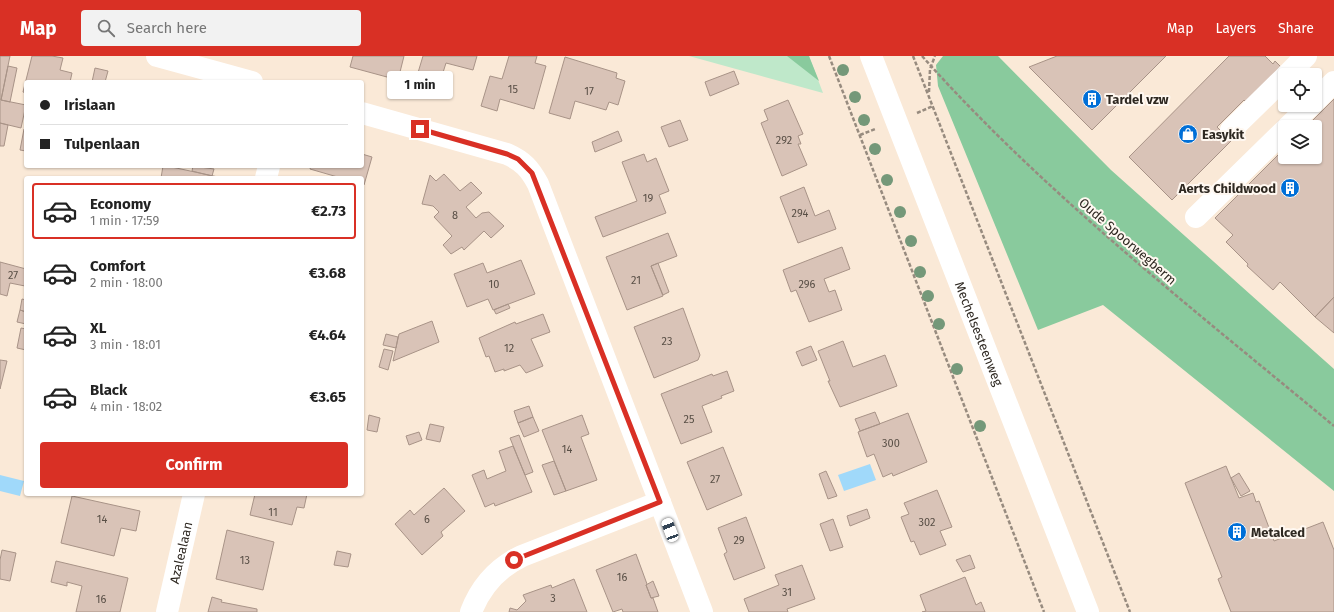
<!DOCTYPE html>
<meta charset="utf-8">
<style>
:root{--surface:#fff;--page:#f2f2f2;--text:#222;--muted:#767676;--line:#e0e0e0;--accent:#d93025}
body{margin:0;font-family:"Fira Sans",sans-serif;background:var(--page);color:var(--text);height:100vh;display:flex;flex-direction:column;font-size:15px;white-space:nowrap}
*{box-sizing:border-box;margin:0}
p{font-size:13px;color:var(--muted)}
.icon{flex:none;width:22px;height:22px;fill:none;stroke:currentColor;stroke-width:2;stroke-linecap:round;stroke-linejoin:round}
.map{position:relative;flex:1;overflow:hidden}
.drawer{position:absolute;left:24px;top:120px;width:340px;height:320px;display:flex;flex-direction:column;background:var(--surface);border-radius:4px;box-shadow:0 1px 3px #0004}
.drawer>*{flex:none}
.top-card{position:absolute;left:24px;top:24px;width:340px;height:88px;border-radius:4px;box-shadow:0 1px 3px #0004;display:grid;align-content:center;height:88px;padding:0 16px;background:var(--surface)}
.fabs{position:absolute;left:1278px;top:12px;display:grid;gap:8px}
.fabs a{display:grid;place-items:center;width:44px;height:44px;border-radius:4px;background:var(--surface);box-shadow:0 1px 3px #0004;font-size:20px}
.end{position:absolute;width:18px;height:18px;margin:-9px;border:5px solid #d93025;background:#fff;box-shadow:0 0 0 2px #fff}
.from{border-radius:50%}
.bubble{position:absolute;height:28px;border-radius:4px;background:var(--surface);box-shadow:0 1px 3px #0004;font-size:13px;font-weight:700;line-height:28px;text-align:center}
.car{position:absolute;width:12px;height:24px;margin:-12px -6px;border-radius:5px;box-shadow:0 0 3px 1px #0007;background:linear-gradient(#fff 24%,#345 0 40%,#fff 0 76%,#345 0 86%,#fff 0)}
.top-card b{display:flex;align-items:center;gap:14px;height:38px;font-size:15px}
.top-card b+b{border-top:1px solid var(--line)}
.top-card i{width:10px;height:10px;background:var(--text)}
ul{padding:7px 0 0;list-style:none}
li{display:flex;align-items:center;gap:12px;height:56px;margin:0 8px 6px;padding:0 8px;border:2px solid transparent;border-radius:4px}
li div{flex:1}
li b{display:block;font-size:15px}
li em{font-style:normal;font-weight:700}
li.selected{border-color:var(--accent)}
li>.icon{width:36px;height:36px;stroke-width:1.5}
.cta{display:flex;gap:8px;margin-top:auto;padding:8px 16px}
.cta a{flex:1;height:46px;border-radius:4px;background:var(--accent);color:#fff;font-size:16px;font-weight:700;line-height:46px;text-align:center}
header{display:flex;align-items:center;gap:24px;box-sizing:border-box;height:56px;padding:0 20px;background:var(--accent);color:#fff}
header strong{font-size:19px}
nav{display:flex;gap:22px;margin-inline-start:auto;font-size:14px}
.search{width:280px;height:36px;background:var(--page);display:flex;align-items:center;gap:10px;box-sizing:border-box;padding:0 14px;border-radius:4px;color:var(--muted);font-size:15px}
.map>svg:first-child{display:block}
</style>
<header>
<strong>Map</strong>
<div class="search"><svg class="icon" aria-label="search" viewBox="0 0 24 24"><circle cx="10" cy="10" r="6"/><path d="M15 15l6 6"/></svg>Search here</div>
<nav><a>Map</a><a>Layers</a><a>Share</a></nav>
</header>
<div class="map">
<svg width="1334" height="556" viewBox="0 0 1334 556">
<rect width="100%" height="100%" fill="#fae9d7"/>
<path fill="#bfe8ca" d="M 689,0 L 809,0 L 823,37 Z"/>
<path fill="#89ca9d" d="M 787,0 L 809,0 L 819,25 Z
M 943,0 L 998,0 L 1111,114 L 1334,313 L 1334,435 L 1103,249 L 1038,274 L 938,30 L 936,9 Z"/>
<path fill="#a0d9fa" d="M 870,408 L 876,424 L 844,435 L 838,419 Z
M 0,419 L 24,425 L 20,440 L 0,435 Z"/>
<path fill="#d9c3b7" stroke="#a89387" d="M 0,0 L 10,0 L 1,44 L 26,49 L 21,72 L 0,67 Z
M 32,0 L 52,0 L 63,2 L 60,14 L 72,17 L 70,26 L 26,26 L 26,37 L 23,36 Z
M 353,0 L 404,0 L 398,24 L 350,11 Z
M 423,0 L 477,0 L 473,14 L 446,7 L 440,26 L 417,20 Z
M 509,0 L 537,0 L 535,7 L 546,10 L 534,53 L 500,43 L 497,55 L 481,50 L 490,20 L 502,23 Z
M 1057,0 L 1166,0 L 1092,74 L 1029,11 Z
M 1229,0 L 1265,0 L 1273,8 L 1275,5 L 1281,11 L 1246,46 L 1244,44 L 1217,71 L 1231,85 L 1172,144 L 1129,101 Z
M 565,1 L 617,17 L 616,22 L 625,25 L 618,49 L 609,46 L 606,54 L 575,45 L 570,63 L 549,57 Z
M 8,10 L 17,12 L 10,46 L 1,44 Z
M 95,12 L 108,15 L 105,26 L 92,26 Z
M 734,15 L 739,28 L 710,40 L 705,26 Z
M 1334,43 L 1334,241 L 1315,261 L 1280,226 L 1273,234 L 1247,210 L 1248,208 L 1226,186 L 1233,179 L 1215,162 L 1285,92 L 1285,101 L 1315,101 L 1315,71 L 1306,71 Z
M 788,44 L 803,78 L 798,80 L 801,88 L 798,88 L 807,109 L 782,120 L 761,67 L 768,64 L 764,54 Z
M 680,64 L 688,84 L 669,91 L 661,71 Z
M 0,67 L 8,69 L 4,90 L 0,90 Z
M 24,73 L 26,73 L 26,95 L 20,94 Z
M 618,75 L 622,85 L 595,96 L 592,86 Z
M 362,98 L 372,101 L 364,129 L 362,128 L 362,122 L 341,122 L 310,113 L 311,110 L 362,110 Z
M 644,98 L 647,106 L 656,102 L 669,135 L 659,139 L 666,157 L 603,181 L 595,161 L 637,145 L 622,106 Z
M 163,110 L 167,110 L 218,121 L 161,122 Z
M 193,110 L 214,113 L 212,120 L 192,115 Z
M 444,118 L 460,135 L 471,126 L 482,137 L 466,151 L 476,162 L 482,157 L 489,156 L 504,170 L 491,182 L 484,175 L 464,194 L 462,191 L 451,198 L 443,189 L 452,180 L 434,161 L 439,156 L 433,150 L 422,148 L 430,119 L 436,125 Z
M 804,131 L 815,160 L 829,154 L 836,173 L 798,187 L 780,141 Z
M 668,177 L 677,200 L 651,210 L 663,240 L 627,254 L 606,201 Z
M 842,191 L 850,213 L 824,223 L 829,236 L 835,234 L 842,254 L 809,266 L 796,234 L 791,236 L 783,214 Z
M 521,204 L 535,238 L 493,254 L 488,243 L 467,251 L 454,218 L 483,207 L 487,217 Z
M 0,206 L 26,213 L 25,230 L 10,227 L 7,240 L 0,238 Z
M 658,207 L 669,236 L 663,239 L 651,210 Z
M 1334,241 L 1334,277 L 1315,261 Z
M 22,243 L 26,244 L 26,256 L 20,254 Z
M 508,248 L 510,252 L 496,258 L 494,254 Z
M 683,252 L 700,299 L 698,304 L 654,322 L 634,271 Z
M 20,254 L 26,256 L 26,268 L 17,266 Z
M 543,258 L 550,276 L 531,283 L 543,310 L 526,317 L 520,309 L 504,315 L 504,313 L 495,316 L 489,300 L 486,301 L 479,282 L 515,266 L 516,268 Z
M 432,265 L 439,286 L 393,305 L 399,278 Z
M 21,272 L 26,273 L 26,294 L 17,292 Z
M 386,278 L 398,281 L 396,292 L 383,289 Z
M 843,285 L 853,311 L 885,299 L 897,330 L 840,351 L 828,325 L 830,325 L 818,295 Z
M 811,290 L 817,304 L 802,310 L 796,296 Z
M 384,293 L 393,295 L 388,314 L 379,311 Z
M 0,304 L 7,305 L 0,333 Z
M 727,315 L 734,335 L 721,340 L 722,342 L 702,350 L 712,376 L 681,388 L 661,338 L 712,318 L 713,320 Z
M 529,350 L 533,361 L 518,367 L 514,355 Z
M 875,356 L 880,368 L 860,375 L 855,363 Z
M 908,357 L 927,406 L 893,420 L 892,417 L 883,421 L 874,398 L 867,401 L 858,376 Z
M 369,359 L 380,362 L 377,376 L 367,374 Z
M 582,359 L 589,378 L 581,381 L 597,424 L 566,435 L 542,374 Z
M 533,361 L 539,375 L 524,381 L 518,367 Z
M 430,368 L 444,371 L 440,386 L 426,383 Z
M 419,376 L 422,384 L 409,389 L 406,380 Z
M 519,379 L 533,416 L 525,419 L 510,382 Z
M 513,390 L 532,436 L 495,450 L 494,447 L 485,451 L 472,419 L 484,414 L 487,423 L 506,415 L 499,395 Z
M 723,391 L 742,439 L 707,454 L 687,406 Z
M 554,405 L 566,435 L 554,439 L 542,409 Z
M 1226,410 L 1239,442 L 1253,437 L 1256,446 L 1259,445 L 1274,485 L 1323,466 L 1334,494 L 1334,556 L 1231,556 L 1218,523 L 1222,521 L 1185,427 Z
M 826,415 L 837,440 L 828,443 L 819,418 Z
M 1239,417 L 1250,435 L 1241,440 L 1231,422 Z
M 444,432 L 465,455 L 441,476 L 443,480 L 422,499 L 395,468 L 410,454 L 414,459 Z
M 937,434 L 952,471 L 940,475 L 946,489 L 920,499 L 914,485 L 911,486 L 901,461 L 909,458 L 904,447 Z
M 255,438 L 307,438 L 304,452 L 297,451 L 292,469 L 250,459 Z
M 72,440 L 140,455 L 136,475 L 121,472 L 114,500 L 61,487 Z
M 867,453 L 870,462 L 850,470 L 847,460 Z
M 746,461 L 765,512 L 734,524 L 724,498 L 727,496 L 718,472 Z
M 833,463 L 843,491 L 830,495 L 820,468 Z
M 227,474 L 274,486 L 263,534 L 216,523 Z
M 2,494 L 16,497 L 10,525 L 0,523 L 0,504 Z
M 337,495 L 351,498 L 348,511 L 334,509 Z
M 636,498 L 647,528 L 646,529 L 651,542 L 653,542 L 658,556 L 623,556 L 622,553 L 613,556 L 596,514 Z
M 970,499 L 975,512 L 963,516 L 956,504 Z
M 56,505 L 128,522 L 120,556 L 76,556 L 82,530 L 67,526 L 67,530 L 51,526 Z
M 802,509 L 815,543 L 787,553 L 788,556 L 749,556 L 744,543 L 779,529 L 775,519 Z
M 965,521 L 976,549 L 981,546 L 985,556 L 922,556 L 926,555 L 920,539 Z
M 574,523 L 587,556 L 509,556 L 510,552 L 517,554 L 526,545 L 523,539 L 551,529 L 552,532 Z
M 653,525 L 659,540 L 651,542 L 646,529 Z
M 212,541 L 222,544 L 221,546 L 257,553 L 257,556 L 208,556 Z"/>
<g fill="none" stroke-linecap="round" stroke-linejoin="round">
<path stroke="#978b7f" stroke-width="2.5" stroke-dasharray="4 2" stroke-linecap="butt" d="M 829,0 L 1044,556
M 913,0 L 1130,556
M 922,0 C 1045,138 1192,252 1334,370
M 929,36 L 930,13 L 935,0
M 917,57 L 933,50
M 860,79 L 875,73"/>
<g stroke="#fff" stroke-width="22">
<path d="M 157,0 L 252,26"/>
<path d="M 1287,19 L 1306,0"/>
<path d="M 1315,45 L 1334,26"/>
<path d="M 362,57 L 507,98 C 523,105 530,113 538,128 L 702,556"/>
<path d="M 1288,71 L 1311,49"/>
<path d="M 1231,74 L 1285,21"/>
<path d="M 266,122 L 269,110"/>
<path d="M 1196,161 L 1285,74"/>
<path id="s1" d="M 167,556 L 194,438"/>
<path d="M 471,556 C 481,530 497,512 522,500 L 660,446"/>
</g>
<path stroke="#fff" stroke-width="22" id="s2" d="M 871,0 L 1088,556"/>
</g>
<g fill="#749879">
<circle cx="843" cy="14" r="6"/>
<circle cx="855" cy="41" r="6"/>
<circle cx="864" cy="64" r="6"/>
<circle cx="875" cy="93" r="6"/>
<circle cx="887" cy="124" r="6"/>
<circle cx="900" cy="156" r="6"/>
<circle cx="911" cy="185" r="6"/>
<circle cx="920" cy="216" r="6"/>
<circle cx="928" cy="240" r="6"/>
<circle cx="939" cy="268" r="6"/>
<circle cx="957" cy="313" r="6"/>
<circle cx="980" cy="370" r="6"/>
</g>
<g fill="none" stroke-linecap="round" stroke-linejoin="round">
<path stroke="#d93025" stroke-width="5" d="M 420,73 L 507,98 L 518,103 L 532,117 L 660,446 L 514,504"/>
</g>
<defs>
<symbol id="building-disc" viewBox="-11 -11 22 22"><circle r="9.5" fill="#006fd7" stroke="#fff8f1"/><path d="M-4-6H4V6H1V3H-1V6H-4ZM-2.5-4.3h1.7v1.8h-1.7ZM.8-4.3h1.7v1.8H.8ZM-2.5-1h1.7V.8h-1.7ZM.8-1h1.7V.8H.8Z" fill="#fff"/></symbol>
<symbol id="shop-disc" viewBox="-11 -11 22 22"><circle r="9.5" fill="#006fd7" stroke="#fff8f1"/><path d="M-5-2.5h2.3a2.7 3.5 0 0 1 5.4 0H5L5.5 6h-11ZM-1.5-2.5h3a1.5 2.3 0 0 0-3 0Z" fill="#fff"/></symbol>
</defs>
<g fill-rule="evenodd">
<use href="#building-disc" x="1081" y="32" width="22" height="22"/>
<use href="#shop-disc" x="1177" y="67" width="22" height="22"/>
<use href="#building-disc" x="1279" y="121" width="22" height="22"/>
<use href="#building-disc" x="1226" y="465" width="22" height="22"/>
</g>
<g text-anchor="middle" stroke-width="4" stroke-linejoin="round" paint-order="stroke">
<g font-size="11" fill="#594f46">
<text x="513" y="37">15</text>
<text x="589" y="39">17</text>
<text x="784" y="88">292</text>
<text x="648" y="146">19</text>
<text x="800" y="161">294</text>
<text x="455" y="163">8</text>
<text x="13" y="223">27</text>
<text x="636" y="228">21</text>
<text x="494" y="232">10</text>
<text x="807" y="232">296</text>
<text x="667" y="289">23</text>
<text x="509" y="296">12</text>
<text x="689" y="367">25</text>
<text x="891" y="391">300</text>
<text x="567" y="397">14</text>
<text x="715" y="427">27</text>
<text x="273" y="460">11</text>
<text x="102" y="467">14</text>
<text x="427" y="467">6</text>
<text x="927" y="470">302</text>
<text x="739" y="488">29</text>
<text x="245" y="508">13</text>
<text x="622" y="525">16</text>
<text x="787" y="540">31</text>
<text x="553" y="546">3</text>
<text x="101" y="547">16</text>
</g>
<g font-size="13" font-weight="bold" fill="#2e2821" stroke="#fff8f1" text-anchor="start">
<text x="1106" y="48">Tardel vzw</text>
<text x="1202" y="83">Easykit</text>
<text x="1276" y="137" text-anchor="end">Aerts Childwood</text>
<text x="1251" y="481">Metalced</text>
</g>
<g font-size="13" fill="#2e2821" stroke="#fff8f1">
<text transform="translate(1128 185) rotate(41)" y="5">Oude Spoorwegberm</text>
<text dy="5" stroke="none"><textPath href="#s2" startOffset="298">Mechelsesteenweg</textPath></text>
<text dy="5" stroke="none"><textPath href="#s1" startOffset="61">Azalealaan</textPath></text>
</g>
</g>
</svg>
<div class="fabs">
<a><svg class="icon" aria-label="locate" viewBox="0 0 24 24"><circle cx="12" cy="12" r="6"/><path d="M12 2v4M12 18v4M2 12h4M18 12h4"/></svg></a>
<a><svg class="icon" aria-label="layers" viewBox="0 0 24 24"><path d="M12 4l9 5-9 5-9-5zM3 14l9 5 9-5"/></svg></a>
</div>
<i class="end from" style="left:514px;top:504px"></i>
<i class="end" style="left:420px;top:73px"></i>
<div class="bubble" style="left:387px;top:15px;width:66px">1 min</div>
<i class="car" style="left:670px;top:474px;rotate:339deg"></i>
<div class="top-card">
<b><i class="from"></i>Irislaan</b>
<b><i></i>Tulpenlaan</b>
</div>
<section class="drawer">
<ul>
<li class="selected"><svg class="icon" aria-label="car" viewBox="0 0 24 24"><path d="M5 17H2v-5l4-1 3-4h7l3 4 3 1v5h-3M9 17h6M6 11h13"/><circle cx="7" cy="17" r="2"/><circle cx="17" cy="17" r="2"/></svg><div><b>Economy</b><p>1 min · 17:59</p></div><em>€2.73</em></li>
<li><svg class="icon" aria-label="car" viewBox="0 0 24 24"><path d="M5 17H2v-5l4-1 3-4h7l3 4 3 1v5h-3M9 17h6M6 11h13"/><circle cx="7" cy="17" r="2"/><circle cx="17" cy="17" r="2"/></svg><div><b>Comfort</b><p>2 min · 18:00</p></div><em>€3.68</em></li>
<li><svg class="icon" aria-label="car" viewBox="0 0 24 24"><path d="M5 17H2v-5l4-1 3-4h7l3 4 3 1v5h-3M9 17h6M6 11h13"/><circle cx="7" cy="17" r="2"/><circle cx="17" cy="17" r="2"/></svg><div><b>XL</b><p>3 min · 18:01</p></div><em>€4.64</em></li>
<li><svg class="icon" aria-label="car" viewBox="0 0 24 24"><path d="M5 17H2v-5l4-1 3-4h7l3 4 3 1v5h-3M9 17h6M6 11h13"/><circle cx="7" cy="17" r="2"/><circle cx="17" cy="17" r="2"/></svg><div><b>Black</b><p>4 min · 18:02</p></div><em>€3.65</em></li>
</ul>
<div class="cta"><a>Confirm</a></div>
</section>
</div>
